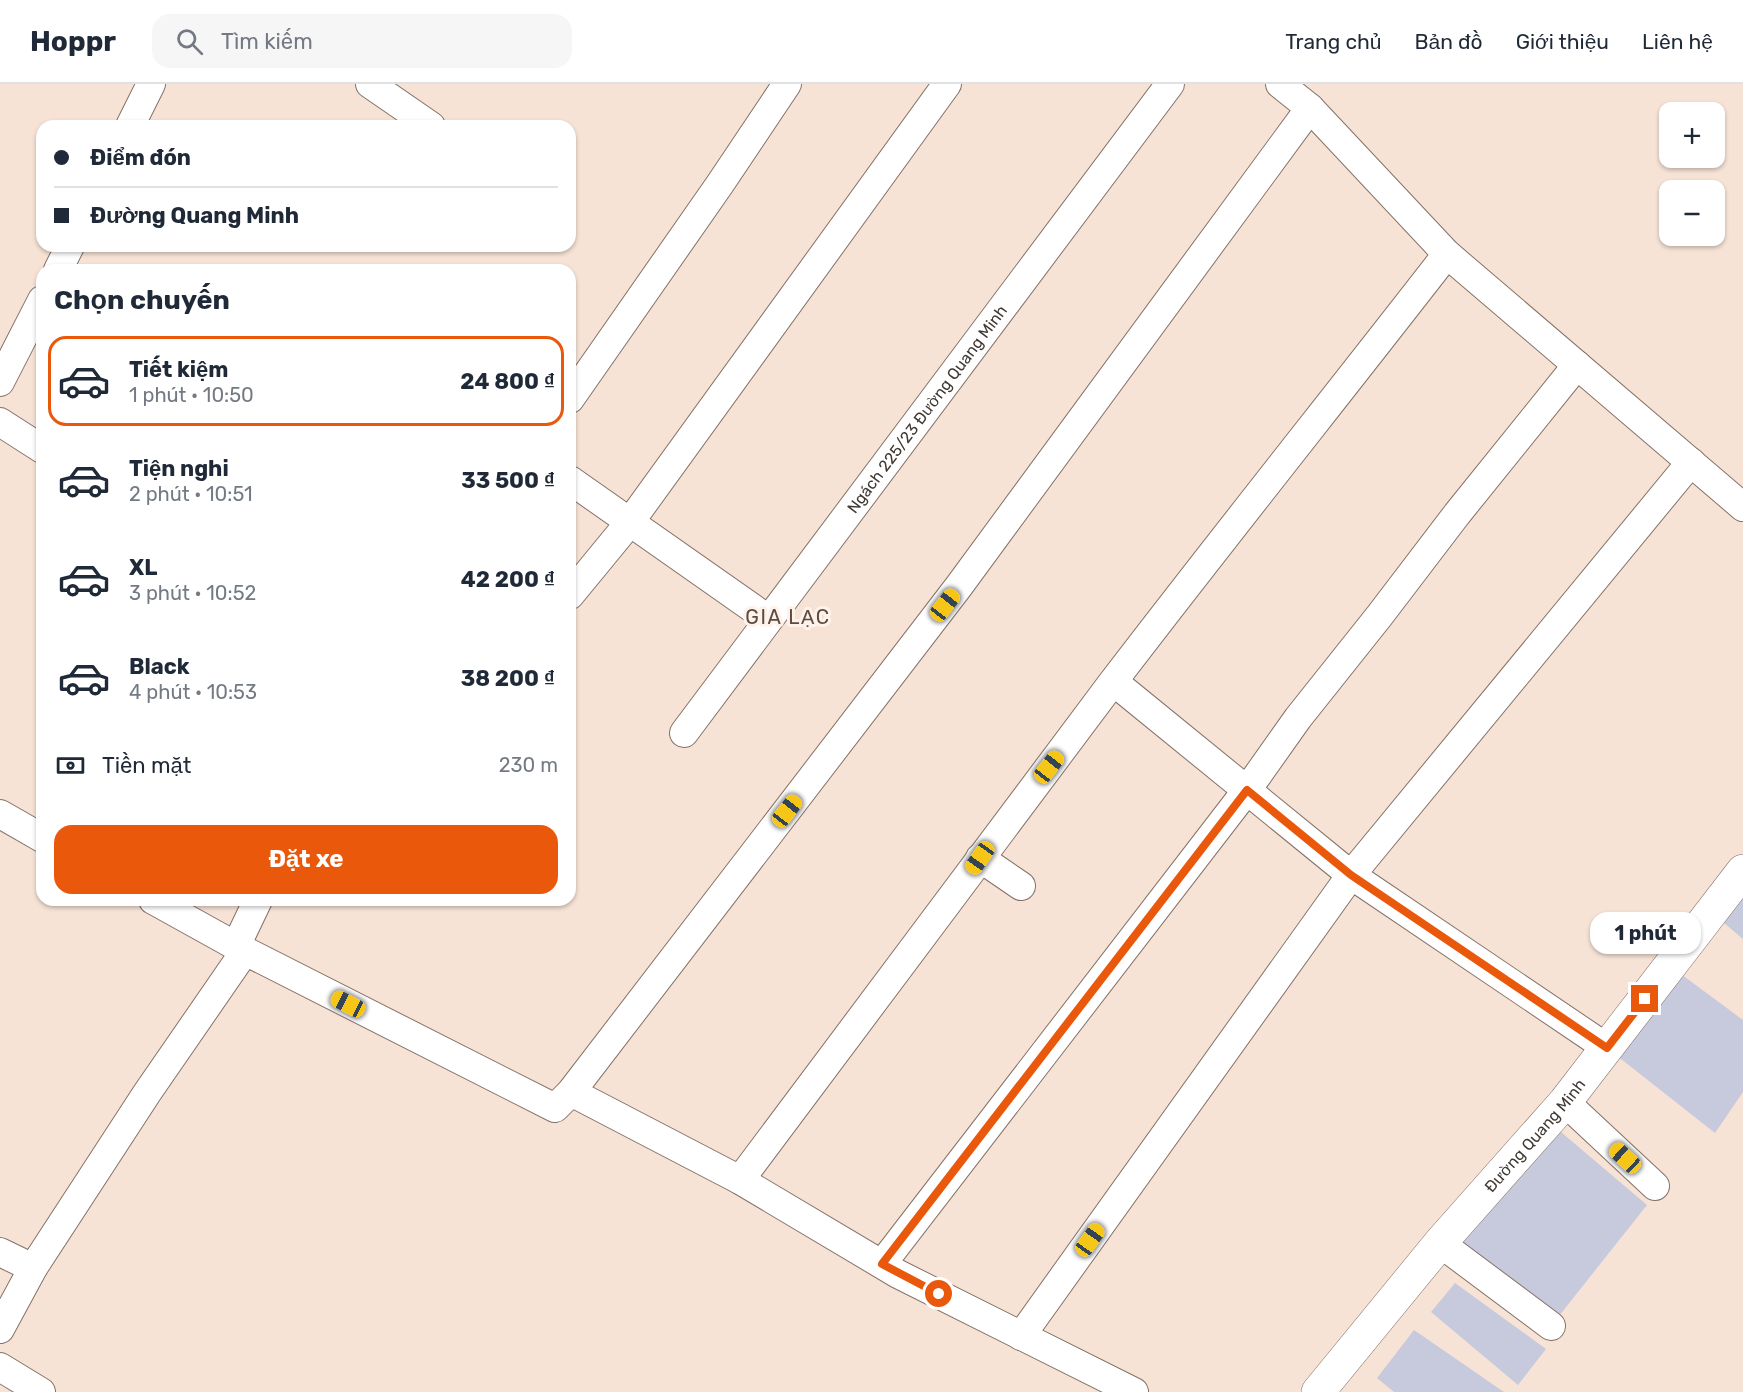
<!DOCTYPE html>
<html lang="vi">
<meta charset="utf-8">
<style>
:root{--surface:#fff;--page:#f6f6f7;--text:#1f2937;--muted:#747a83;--line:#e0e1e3;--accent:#ea580c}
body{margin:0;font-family:Rubik,sans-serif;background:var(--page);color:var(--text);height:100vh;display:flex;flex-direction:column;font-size:22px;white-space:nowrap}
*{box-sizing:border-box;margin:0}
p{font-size:20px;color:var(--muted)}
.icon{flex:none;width:33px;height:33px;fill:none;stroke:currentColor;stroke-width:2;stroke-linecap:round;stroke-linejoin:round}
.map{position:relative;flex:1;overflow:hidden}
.sheet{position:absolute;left:36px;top:180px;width:540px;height:642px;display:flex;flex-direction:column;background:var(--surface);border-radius:18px;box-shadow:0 2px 4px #0004}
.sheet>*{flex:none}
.hud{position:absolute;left:36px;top:36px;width:540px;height:132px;border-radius:18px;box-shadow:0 2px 4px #0004;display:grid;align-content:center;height:132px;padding:0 18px;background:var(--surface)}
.buttons{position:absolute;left:1659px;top:18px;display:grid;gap:12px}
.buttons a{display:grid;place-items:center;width:66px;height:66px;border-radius:12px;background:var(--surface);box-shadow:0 2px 4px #0004;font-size:30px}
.end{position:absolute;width:27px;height:27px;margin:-14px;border:8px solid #ea580c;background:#fff;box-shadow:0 0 0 3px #fff}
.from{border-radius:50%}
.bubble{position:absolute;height:42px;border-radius:18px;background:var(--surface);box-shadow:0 2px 4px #0004;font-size:20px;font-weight:700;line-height:42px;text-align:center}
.car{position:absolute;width:18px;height:36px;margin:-18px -9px;border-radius:8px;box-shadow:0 0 4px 2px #0007;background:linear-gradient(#f5c518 24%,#345 0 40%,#f5c518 0 76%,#345 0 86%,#f5c518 0)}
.hud b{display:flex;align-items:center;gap:21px;height:57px;font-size:22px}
.hud b+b{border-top:2px solid var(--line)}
.hud i{width:15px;height:15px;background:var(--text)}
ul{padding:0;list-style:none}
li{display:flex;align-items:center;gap:18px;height:90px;margin:0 12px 9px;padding:0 6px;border:3px solid transparent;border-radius:18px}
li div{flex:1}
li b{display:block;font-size:22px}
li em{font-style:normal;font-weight:700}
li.active{border-color:var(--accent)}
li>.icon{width:54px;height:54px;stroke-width:1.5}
h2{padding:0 18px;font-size:27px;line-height:72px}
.pay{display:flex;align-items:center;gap:15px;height:66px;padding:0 18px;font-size:22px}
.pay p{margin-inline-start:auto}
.button{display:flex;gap:12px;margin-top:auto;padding:12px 18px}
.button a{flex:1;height:69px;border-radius:18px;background:var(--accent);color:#fff;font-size:24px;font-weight:700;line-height:69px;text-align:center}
header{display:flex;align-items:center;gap:36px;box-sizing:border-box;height:84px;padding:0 30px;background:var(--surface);border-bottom:2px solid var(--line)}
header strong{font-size:28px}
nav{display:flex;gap:33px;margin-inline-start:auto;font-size:21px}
.search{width:420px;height:54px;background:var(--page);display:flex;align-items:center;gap:15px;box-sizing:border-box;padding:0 21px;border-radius:18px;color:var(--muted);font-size:22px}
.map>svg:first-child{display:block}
</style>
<header>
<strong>Hoppr</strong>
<div class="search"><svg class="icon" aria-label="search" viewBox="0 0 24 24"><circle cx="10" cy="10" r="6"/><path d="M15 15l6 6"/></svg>Tìm kiếm</div>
<nav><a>Trang chủ</a><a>Bản đồ</a><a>Giới thiệu</a><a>Liên hệ</a></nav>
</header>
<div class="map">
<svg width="1743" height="1308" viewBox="0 0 1743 1308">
<rect width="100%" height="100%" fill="#f7e3d6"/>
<path fill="#c7c9dd" d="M 1743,798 L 1743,855 L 1711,828 Z
M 1670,882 L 1743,936 L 1743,1008 L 1715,1049 L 1607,964 Z
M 1548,1037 L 1647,1121 L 1551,1242 L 1440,1159 Z
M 1455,1199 L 1546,1265 L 1518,1301 L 1431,1228 Z
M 1414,1246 L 1504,1308 L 1394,1308 L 1377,1294 Z"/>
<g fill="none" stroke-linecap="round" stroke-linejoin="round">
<defs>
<g id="street">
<path d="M 370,0 L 431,42"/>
<path d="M 1280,0 L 1310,24 L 1447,170 L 1743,423"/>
<path d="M 130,42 L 151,0"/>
<path d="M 58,186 L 70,162"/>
<path d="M 0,298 L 42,216"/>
<path d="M 570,315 L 720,100 L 787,0"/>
<path d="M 0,338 L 42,365"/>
<path d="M 570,396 L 768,535"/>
<path d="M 570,511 L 630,438 L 947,0"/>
<path d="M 1114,598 L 1351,791 L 1607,964"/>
<path id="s1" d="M 684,649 L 1170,0"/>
<path d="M 0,730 L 42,754"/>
<path d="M 980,774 L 1021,802"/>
<path d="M 153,816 L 245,867 L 555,1024 L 571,1008 L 959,502 L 1310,24"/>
<path d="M 236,862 L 258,816"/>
<path d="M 571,1008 L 740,1096 L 898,1190 L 1134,1308"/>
<path d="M 1565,1018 L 1655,1102"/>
<path d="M 740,1096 C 865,931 987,764 1112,599 C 1222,455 1336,313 1447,170"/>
<path d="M 1440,1159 L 1551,1242"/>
<path d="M 0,1168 L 33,1184"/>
<path d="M 882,1180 L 1247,706 L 1298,634 L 1380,531 L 1457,430 L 1577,281"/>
<path d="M 0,1245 L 33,1184 L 147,1009 L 245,867"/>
<path d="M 1021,1252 L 1351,791 L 1691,378"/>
<path d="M 0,1283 L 41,1308"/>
</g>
<g id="secondary">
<path id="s2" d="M 1318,1308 L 1440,1159 L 1565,1018 L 1743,787"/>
</g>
</defs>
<use href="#street" stroke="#847267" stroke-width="30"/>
<use href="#secondary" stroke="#847267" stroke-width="34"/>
<use href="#street" stroke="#fff" stroke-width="28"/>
<use href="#secondary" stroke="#fff" stroke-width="33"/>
</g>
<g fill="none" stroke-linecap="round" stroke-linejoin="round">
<path stroke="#ea580c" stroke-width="8" d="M 939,1210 L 882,1180 L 1247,706 L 1351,791 L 1607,964 L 1645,915"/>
</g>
<g text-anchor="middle" stroke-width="6" stroke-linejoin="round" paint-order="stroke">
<g font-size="16" fill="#413934" stroke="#fef2ea">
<text dy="6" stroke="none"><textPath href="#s1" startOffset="405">Ngách 225/23 Đường Quang Minh</textPath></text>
<text dy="6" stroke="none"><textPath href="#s2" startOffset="336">Đường Quang Minh</textPath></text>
</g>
<g font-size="20" letter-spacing="1.5" fill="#5c4c41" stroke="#fef2ea">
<text x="788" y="540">GIA LẠC</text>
</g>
</g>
</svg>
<div class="buttons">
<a>+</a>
<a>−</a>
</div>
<i class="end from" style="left:939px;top:1210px"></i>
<i class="end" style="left:1645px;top:915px"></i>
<div class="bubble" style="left:1590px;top:828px;width:111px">1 phút</div>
<i class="car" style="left:945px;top:521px;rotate:38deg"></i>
<i class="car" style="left:1049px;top:683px;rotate:38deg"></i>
<i class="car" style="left:787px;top:727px;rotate:38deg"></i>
<i class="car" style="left:980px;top:774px;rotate:215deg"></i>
<i class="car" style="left:348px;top:920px;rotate:297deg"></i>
<i class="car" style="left:1625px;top:1074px;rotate:313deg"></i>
<i class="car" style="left:1090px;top:1156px;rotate:35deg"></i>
<div class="hud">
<b><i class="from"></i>Điểm đón</b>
<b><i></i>Đường Quang Minh</b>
</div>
<section class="sheet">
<h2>Chọn chuyến</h2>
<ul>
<li class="active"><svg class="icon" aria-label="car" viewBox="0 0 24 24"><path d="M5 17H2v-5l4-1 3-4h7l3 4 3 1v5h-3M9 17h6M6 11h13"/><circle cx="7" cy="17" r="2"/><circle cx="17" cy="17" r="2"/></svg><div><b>Tiết kiệm</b><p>1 phút · 10:50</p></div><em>24 800 ₫</em></li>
<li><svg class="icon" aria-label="car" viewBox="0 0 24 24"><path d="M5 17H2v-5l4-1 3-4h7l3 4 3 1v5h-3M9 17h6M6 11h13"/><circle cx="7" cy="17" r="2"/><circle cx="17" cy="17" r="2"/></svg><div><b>Tiện nghi</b><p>2 phút · 10:51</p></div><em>33 500 ₫</em></li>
<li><svg class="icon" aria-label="car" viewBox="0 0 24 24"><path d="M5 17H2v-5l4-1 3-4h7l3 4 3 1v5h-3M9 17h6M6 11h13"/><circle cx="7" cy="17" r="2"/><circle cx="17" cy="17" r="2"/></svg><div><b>XL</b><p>3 phút · 10:52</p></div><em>42 200 ₫</em></li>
<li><svg class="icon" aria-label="car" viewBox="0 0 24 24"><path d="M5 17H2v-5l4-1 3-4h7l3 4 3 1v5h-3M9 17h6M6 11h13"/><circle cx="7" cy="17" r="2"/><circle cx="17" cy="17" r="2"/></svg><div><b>Black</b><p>4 phút · 10:53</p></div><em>38 200 ₫</em></li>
</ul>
<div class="pay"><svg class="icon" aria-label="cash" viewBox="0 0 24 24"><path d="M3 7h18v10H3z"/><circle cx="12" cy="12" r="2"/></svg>Tiền mặt<p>230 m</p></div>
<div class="button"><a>Đặt xe</a></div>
</section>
</div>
